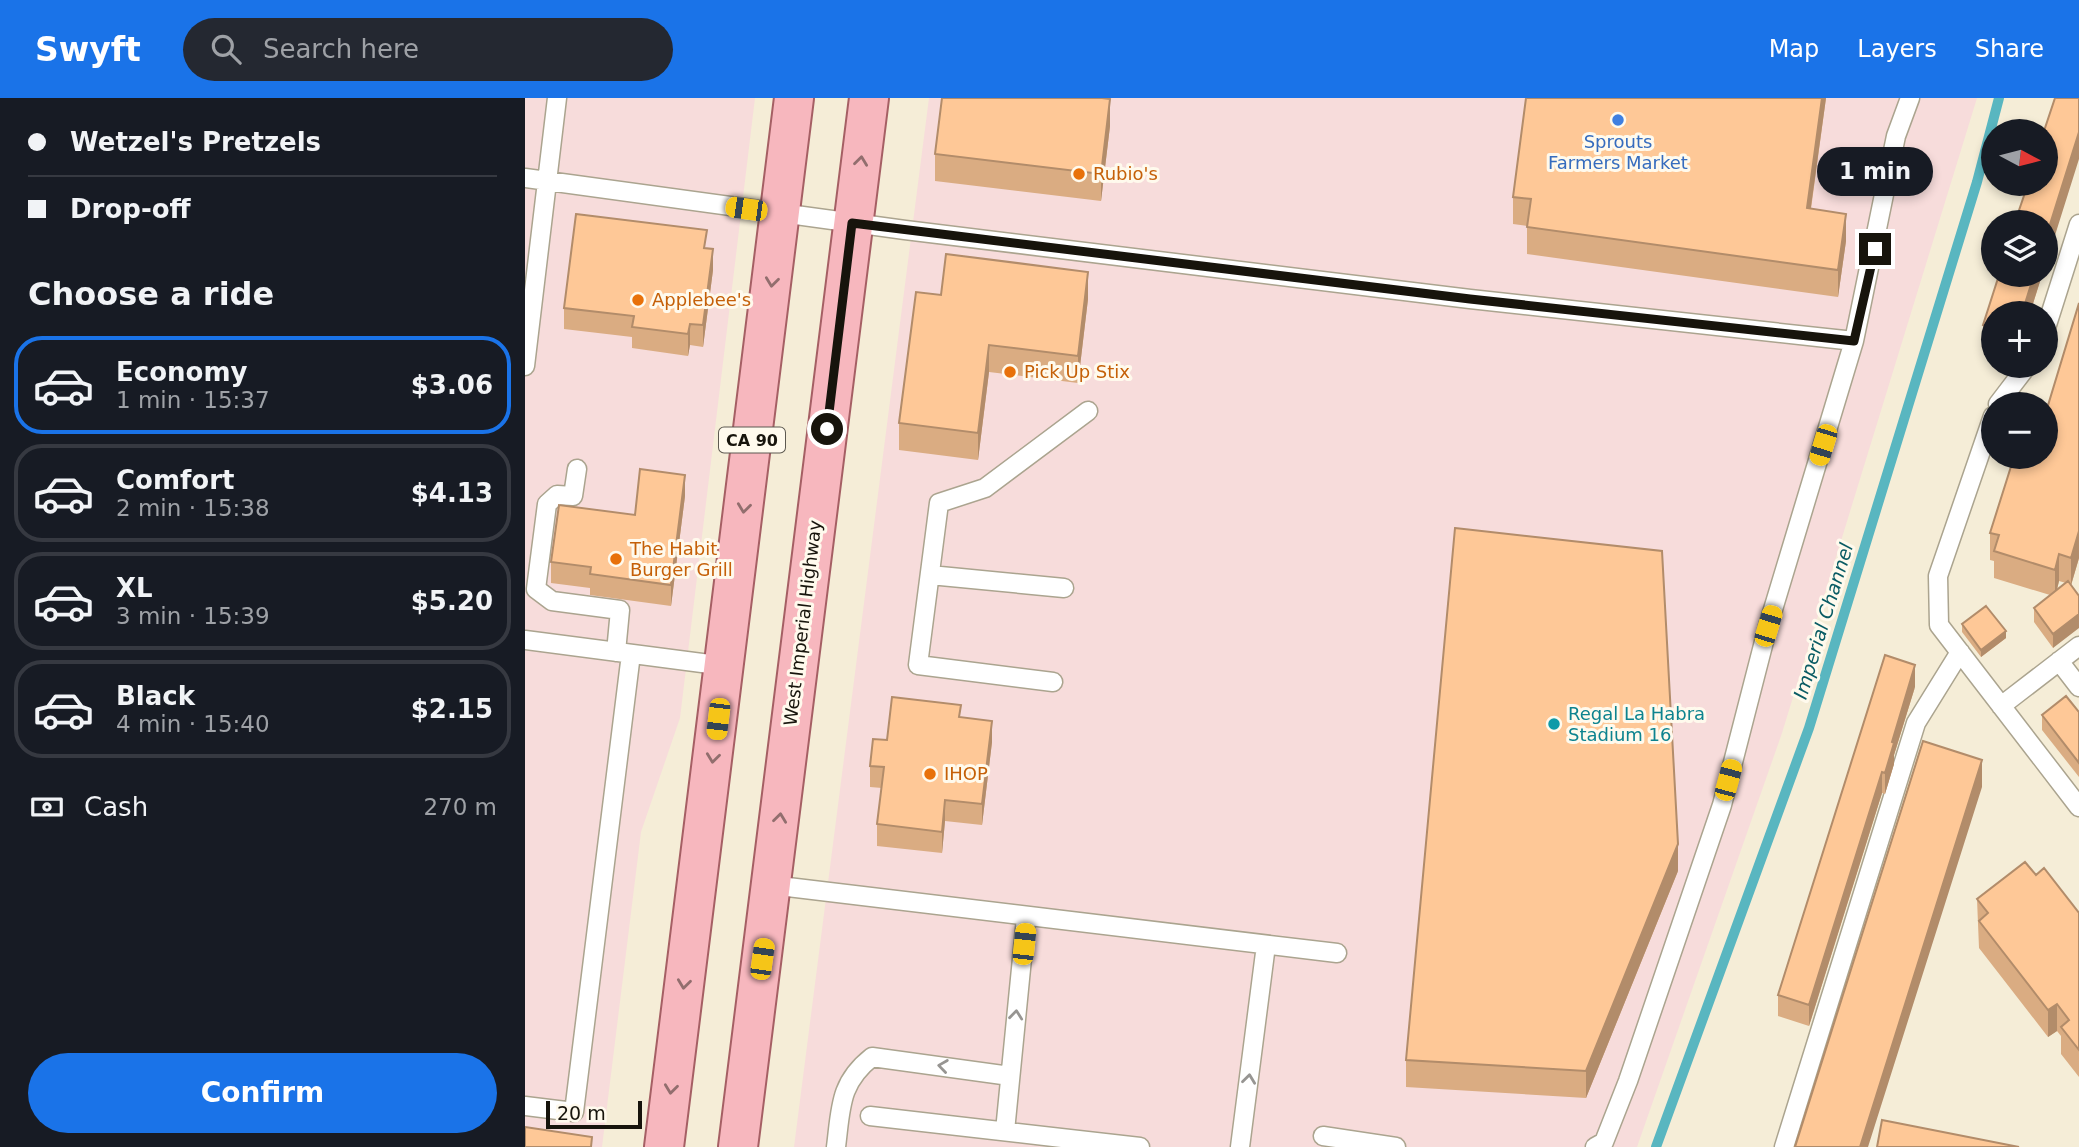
<!DOCTYPE html>
<meta charset="utf-8">
<style>
:root{--surface:#171b24;--page:#242831;--text:#f1f3f6;--muted:#9ea1a6;--line:#363941;--accent:#1a73e8}
body{margin:0;font-family:"DejaVu Sans",sans-serif;background:var(--page);color:var(--text);height:100vh;display:flex;flex-direction:column;font-size:26px;white-space:nowrap}
*{box-sizing:border-box;margin:0}
p{font-size:23px;color:var(--muted)}
.icon{flex:none;width:38px;height:38px;fill:none;stroke:currentColor;stroke-width:2;stroke-linecap:round;stroke-linejoin:round}
.map{position:relative;flex:1;overflow:hidden}
.drawer{display:flex;flex-direction:column;background:var(--surface);width:525px}
.drawer>*{flex:none}
.banner{display:grid;align-content:center;height:154px;padding:0 28px;background:var(--surface)}
.needle{width:46px;rotate:97deg}
.controls{position:absolute;left:1456px;top:21px;display:grid;gap:14px}
.controls a{display:grid;place-items:center;width:77px;height:77px;border-radius:50%;background:var(--surface);box-shadow:0 4px 10px #0003;font-size:35px}
.scale{position:absolute;left:21px;bottom:18px;width:96px;box-sizing:border-box;padding-left:7px;border:4px solid #17140c;border-top:0;font-size:19px;line-height:24px;white-space:nowrap;color:#17140c;-webkit-text-stroke:5px #fffaed;paint-order:stroke}
.end{position:absolute;width:32px;height:32px;margin:-16px;border:9px solid #17140c;background:#fff;box-shadow:0 0 0 4px #fff}
.from{border-radius:50%}
.bubble{position:absolute;height:49px;border-radius:24px;background:var(--surface);box-shadow:0 4px 10px #0003;font-size:23px;font-weight:600;line-height:49px;text-align:center}
.car{position:absolute;width:21px;height:42px;margin:-21px -10px;border-radius:9px;box-shadow:0 0 5px 2px #0007;background:linear-gradient(#f5c518 24%,#345 0 40%,#f5c518 0 76%,#345 0 86%,#f5c518 0)}
.banner b{display:flex;align-items:center;gap:24px;height:66px;font-size:26px}
.banner b+b{border-top:2px solid var(--line)}
.banner i{width:18px;height:18px;background:var(--text)}
ul{padding:0;list-style:none}
li{display:flex;align-items:center;gap:21px;height:98px;margin:0 14px 10px;padding:0 14px;border:4px solid var(--line);border-radius:28px}
li div{flex:1}
li b{display:block;font-size:26px}
li em{font-style:normal;font-weight:600}
li.selected{border-color:var(--accent)}
li>.icon{width:63px;height:63px;stroke-width:1.5}
h2{padding:0 28px;font-size:32px;line-height:84px}
.pay{display:flex;align-items:center;gap:18px;height:77px;padding:0 28px;font-size:26px}
.pay p{margin-inline-start:auto}
.primary-button{display:flex;gap:14px;margin-top:auto;padding:14px 28px}
.primary-button a{flex:1;height:80px;border-radius:42px;background:var(--accent);color:#fff;font-size:28px;font-weight:600;line-height:80px;text-align:center}
header{display:flex;align-items:center;gap:42px;box-sizing:border-box;height:98px;padding:0 35px;background:var(--accent);color:#fff}
header strong{font-size:33px}
nav{display:flex;gap:38px;margin-inline-start:auto;font-size:24px}
.search{width:490px;height:63px;background:var(--page);display:flex;align-items:center;gap:18px;box-sizing:border-box;padding:0 24px;border-radius:38px;color:var(--muted);font-size:26px}
main{display:flex;flex:1;min-height:0}
.map>svg:first-child{display:block}
</style>
<header>
<strong>Swyft</strong>
<div class="search"><svg class="icon" aria-label="search" viewBox="0 0 24 24"><circle cx="10" cy="10" r="6"/><path d="M15 15l6 6"/></svg>Search here</div>
<nav><a>Map</a><a>Layers</a><a>Share</a></nav>
</header>
<main>
<section class="drawer">
<div class="banner">
<b><i class="from"></i>Wetzel's Pretzels</b>
<b><i></i>Drop-off</b>
</div>
<h2>Choose a ride</h2>
<ul>
<li class="selected"><svg class="icon" aria-label="car" viewBox="0 0 24 24"><path d="M5 17H2v-5l4-1 3-4h7l3 4 3 1v5h-3M9 17h6M6 11h13"/><circle cx="7" cy="17" r="2"/><circle cx="17" cy="17" r="2"/></svg><div><b>Economy</b><p>1 min · 15:37</p></div><em>$3.06</em></li>
<li><svg class="icon" aria-label="car" viewBox="0 0 24 24"><path d="M5 17H2v-5l4-1 3-4h7l3 4 3 1v5h-3M9 17h6M6 11h13"/><circle cx="7" cy="17" r="2"/><circle cx="17" cy="17" r="2"/></svg><div><b>Comfort</b><p>2 min · 15:38</p></div><em>$4.13</em></li>
<li><svg class="icon" aria-label="car" viewBox="0 0 24 24"><path d="M5 17H2v-5l4-1 3-4h7l3 4 3 1v5h-3M9 17h6M6 11h13"/><circle cx="7" cy="17" r="2"/><circle cx="17" cy="17" r="2"/></svg><div><b>XL</b><p>3 min · 15:39</p></div><em>$5.20</em></li>
<li><svg class="icon" aria-label="car" viewBox="0 0 24 24"><path d="M5 17H2v-5l4-1 3-4h7l3 4 3 1v5h-3M9 17h6M6 11h13"/><circle cx="7" cy="17" r="2"/><circle cx="17" cy="17" r="2"/></svg><div><b>Black</b><p>4 min · 15:40</p></div><em>$2.15</em></li>
</ul>
<div class="pay"><svg class="icon" aria-label="cash" viewBox="0 0 24 24"><path d="M3 7h18v10H3z"/><circle cx="12" cy="12" r="2"/></svg>Cash<p>270 m</p></div>
<div class="primary-button"><a>Confirm</a></div>
</section>
<div class="map">
<svg width="1554" height="1049" viewBox="0 0 1554 1049">
<rect width="100%" height="100%" fill="#f5edd7"/>
<path fill="#f7dcdb" d="M 0,0 L 230,0 L 155,620 L 116,734 L 77,1049 L 0,1049 Z
M 404,0 L 1452,0 L 1257,635 L 1112,1049 L 269,1049 Z"/>
<g fill="none" stroke-linecap="round" stroke-linejoin="round">
<path stroke="#59b6c0" stroke-width="10" d="M 1131,1049 L 1284,630 L 1452,84 L 1474,0"/>
<defs>
<path id="lane" d="M 0,80 L 380,132 L 945,201 L 1329,243 L 1371,38 L 1385,0
M 1521,230 L 1554,126
M 0,268 L 32,0
M 1473,306 L 1502,268
M 1468,318 L 1413,478 L 1414,527 L 1554,709
M 52,371 L 48,398 L 32,397 L 22,406 L 11,491 L 27,503 L 95,512 L 91,554
M 405,477 L 539,490
M 0,542 L 200,568
M 1534,563 L 1554,589
M 528,584 L 393,567 L 414,405 L 460,390 L 563,313
M 1476,608 L 1554,548
M 246,787 L 812,855
M 0,1008 L 49,1014 L 106,556
M 345,1018 L 615,1049
M 480,1033 L 501,820
M 798,1038 L 871,1049
M 311,1049 C 316,1010 314,985 347,959 L 485,978
M 715,1049 L 741,847
M 1070,1049 L 1079,1044 L 1103,983 L 1197,707 L 1243,528 L 1329,243
M 1259,1049 L 1391,625 L 1435,554"/>
<path id="primary" d="M 139,1049 L 269,0
M 213,1049 L 344,0"/>
</defs>
<use href="#lane" stroke="#aba48f" stroke-width="21"/>
<use href="#primary" stroke="#a55f64" stroke-width="42"/>
<use href="#lane" stroke="#fff" stroke-width="18"/>
<use href="#primary" stroke="#f7b7be" stroke-width="38"/>
</g>
<path fill="#daac82" fill-rule="evenodd" d="M 1001,0 L 1301,0 L 1286,111 L 1321,143 L 1313,199 L 1002,156 L 1002,128 L 988,126 L 988,99 Z
M 585,28 L 576,103 L 410,83 L 410,56 Z
M 182,150 L 188,172 L 178,249 L 165,247 L 163,258 L 107,250 L 107,239 L 39,231 L 39,210 Z
M 1474,177 L 1517,177 L 1505,215 L 1468,215 L 1468,257 L 1458,253 L 1458,227 Z
M 416,197 L 563,201 L 553,285 L 464,274 L 453,362 L 374,352 L 374,325 Z
M 1554,205 L 1554,460 L 1528,550 L 1509,524 L 1509,510 L 1525,497 L 1469,480 L 1469,463 L 1465,462 L 1465,435 L 1521,359 ZM 1534,483 L 1541,485 L 1532,492 Z
M 160,398 L 146,508 L 65,497 L 65,490 L 26,485 L 26,464 L 110,417 Z
M 1437,526 L 1481,540 L 1456,559 L 1437,534 Z
M 1390,589 L 1369,657 L 1369,666 L 1360,696 L 1357,695 L 1284,928 L 1253,918 L 1253,897 Z
M 1554,614 L 1554,679 L 1517,632 L 1517,617 Z
M 436,619 L 467,644 L 457,727 L 420,723 L 417,755 L 352,748 L 352,726 L 357,690 L 345,689 L 345,668 L 362,642 Z
M 1153,773 L 1061,1000 L 881,989 L 881,962 Z
M 1511,777 L 1554,815 L 1554,979 L 1536,956 L 1536,938 L 1532,933 L 1523,939 L 1454,850 L 1452,801 Z"/>
<path fill="#b28c6a" d="M 1297,0 L 1301,0 L 1282,137 L 1282,110 Z
M 585,1 L 585,28 L 576,103 L 576,76 Z
M 1554,34 L 1554,61 L 1521,166 L 1521,139 Z
M 1321,116 L 1321,143 L 1313,199 L 1313,172 Z
M 188,151 L 188,172 L 178,249 L 178,227 Z
M 563,174 L 563,201 L 553,285 L 553,258 Z
M 1509,177 L 1517,177 L 1505,215 L 1497,215 Z
M 165,226 L 165,247 L 163,258 L 163,236 Z
M 464,247 L 464,274 L 453,362 L 453,335 Z
M 160,377 L 160,398 L 146,508 L 146,487 Z
M 1554,433 L 1554,460 L 1546,487 L 1546,460 Z
M 1534,456 L 1534,483 L 1530,499 L 1530,472 Z
M 1554,516 L 1554,530 L 1528,550 L 1528,536 Z
M 1481,533 L 1481,540 L 1456,559 L 1456,552 Z
M 1390,567 L 1390,589 L 1369,657 L 1369,666 L 1360,696 L 1360,675 L 1367,644 Z
M 467,623 L 467,644 L 457,727 L 457,706 Z
M 1457,662 L 1457,689 L 1343,1049 L 1335,1049 Z
M 1357,674 L 1357,695 L 1284,928 L 1284,907 Z
M 420,702 L 420,723 L 417,755 L 417,734 Z
M 1153,746 L 1153,773 L 1061,1000 L 1061,973 Z
M 1532,906 L 1532,933 L 1523,939 L 1523,912 Z"/>
<path fill="#fec897" stroke="#b28c6a" stroke-width="2" d="M 417,0 L 577,0 L 585,1 L 576,76 L 410,56 Z
M 1001,0 L 1297,0 L 1282,110 L 1321,116 L 1313,172 L 1002,129 L 1006,101 L 988,99 Z
M 1530,0 L 1554,0 L 1554,34 L 1521,139 L 1521,124 L 1490,124 L 1503,86 L 1521,86 L 1521,33 L 1519,33 Z
M 51,116 L 182,132 L 179,150 L 188,151 L 178,227 L 165,226 L 163,236 L 107,229 L 109,218 L 39,210 Z
M 421,156 L 563,174 L 553,258 L 464,247 L 453,335 L 374,325 L 391,194 L 416,197 Z
M 1474,177 L 1509,177 L 1497,215 L 1468,215 L 1468,230 L 1458,227 Z
M 1554,205 L 1554,433 L 1546,460 L 1534,456 L 1530,472 L 1469,453 L 1474,437 L 1465,435 L 1489,359 L 1521,359 L 1521,314 Z
M 115,371 L 160,377 L 146,487 L 65,476 L 66,469 L 26,464 L 34,407 L 110,417 Z
M 930,430 L 1137,453 L 1153,746 L 1061,973 L 881,962 Z
M 1543,483 L 1554,498 L 1554,516 L 1528,536 L 1509,510 Z
M 1461,508 L 1481,533 L 1456,552 L 1437,526 Z
M 1360,557 L 1390,567 L 1367,644 L 1369,645 L 1360,675 L 1357,674 L 1284,907 L 1253,897 Z
M 1541,598 L 1554,614 L 1554,665 L 1517,617 Z
M 367,599 L 436,607 L 434,619 L 467,623 L 457,706 L 420,702 L 417,734 L 352,726 L 359,669 L 345,668 L 348,641 L 362,642 Z
M 1398,643 L 1457,662 L 1335,1049 L 1270,1049 Z
M 1500,764 L 1511,777 L 1519,770 L 1554,815 L 1554,952 L 1536,929 L 1544,922 L 1532,906 L 1523,912 L 1454,823 L 1463,815 L 1452,801 Z
M 1357,1022 L 1494,1049 L 1352,1049 Z
M 0,1029 L 67,1039 L 66,1049 L 0,1049 Z"/>
<defs><path id="oneway-chevron" d="M-2-3.5L2.5 0L-2 3.5" fill="none" stroke-width="1.6" stroke-linecap="round" stroke-linejoin="round" transform="scale(1.75)"/></defs>
<g stroke="#926e6e">
<use href="#oneway-chevron" transform="translate(336 63) rotate(-83)"/>
<use href="#oneway-chevron" transform="translate(247 184) rotate(97)"/>
<use href="#oneway-chevron" transform="translate(219 410) rotate(97)"/>
<use href="#oneway-chevron" transform="translate(188 660) rotate(97)"/>
<use href="#oneway-chevron" transform="translate(255 720) rotate(-83)"/>
<use href="#oneway-chevron" transform="translate(159 886) rotate(97)"/>
<use href="#oneway-chevron" transform="translate(146 991) rotate(97)"/>
</g>
<g stroke="#979592">
<use href="#oneway-chevron" transform="translate(491 917) rotate(-84)"/>
<use href="#oneway-chevron" transform="translate(418 968) rotate(-172)"/>
<use href="#oneway-chevron" transform="translate(724 981) rotate(-83)"/>
</g>
<g fill="none" stroke-linecap="round" stroke-linejoin="round">
<path stroke="#17140c" stroke-width="9" d="M 302,331 L 327,125 L 945,201 L 1329,243 L 1350,151"/>
</g>
<circle fill="#3f7fe0" stroke="#fffaed" stroke-width="2.5" cx="1093" cy="22" r="7"/>
<g fill="#e8710a" stroke="#fffaed" stroke-width="2.5">
<circle cx="554" cy="76" r="7"/>
<circle cx="113" cy="202" r="7"/>
<circle cx="485" cy="274" r="7"/>
<circle cx="91" cy="461" r="7"/>
<circle cx="405" cy="676" r="7"/>
</g>
<circle fill="#0f9aa8" stroke="#fffaed" stroke-width="2.5" cx="1029" cy="626" r="7"/>
<g text-anchor="middle" stroke-width="6" stroke-linejoin="round" paint-order="stroke">
<rect fill="#fffaed" stroke="#5d5950" stroke-width="2" x="194" y="329.5" width="66" height="25" rx="5"/>
<g font-size="16" font-weight="bold" fill="#17140c">
<text x="227" y="348">CA 90</text>
</g>
<g font-size="18" fill="#366cbe" stroke="#fffaed">
<text x="1093" y="50">Sprouts<tspan x="1093" dy="21">Farmers Market</tspan></text>
</g>
<g font-size="18" fill="#c56008" stroke="#fffaed" text-anchor="start">
<text x="568" y="82">Rubio's</text>
<text x="127" y="208">Applebee's</text>
<text x="499" y="280">Pick Up Stix</text>
<text x="105" y="457">The Habit<tspan x="105" dy="21">Burger Grill</tspan></text>
<text x="419" y="682">IHOP</text>
</g>
<g font-size="18" fill="#17140c" stroke="#fffaed">
<text transform="translate(278 525) rotate(-83)" y="6">West Imperial Highway</text>
</g>
<g font-size="18" fill="#0d838f" stroke="#fffaed" text-anchor="start">
<text x="1043" y="622">Regal La Habra<tspan x="1043" dy="21">Stadium 16</tspan></text>
</g>
<g font-size="19" font-style="italic" fill="#0a5c64" stroke="#fffaed">
<text transform="translate(1298 523) rotate(-73)" y="7">Imperial Channel</text>
</g>
</g>
</svg>
<div class="controls">
<a><svg class="needle" viewBox="-14 -14 28 28"><path d="M0-13l5 13h-10z" fill="#e53935"/><path d="M0 13l5-13h-10z" fill="#9ea1a6"/></svg></a>
<a><svg class="icon" aria-label="layers" viewBox="0 0 24 24"><path d="M12 4l9 5-9 5-9-5zM3 14l9 5 9-5"/></svg></a>
<a>+</a>
<a>−</a>
</div>
<div class="scale">20 m</div>
<i class="end from" style="left:302px;top:331px"></i>
<i class="end" style="left:1350px;top:151px"></i>
<div class="bubble" style="left:1292px;top:49px;width:116px">1 min</div>
<i class="car" style="left:221px;top:111px;rotate:278deg"></i>
<i class="car" style="left:1298px;top:347px;rotate:197deg"></i>
<i class="car" style="left:1243px;top:528px;rotate:17deg"></i>
<i class="car" style="left:193px;top:621px;rotate:187deg"></i>
<i class="car" style="left:1203px;top:682px;rotate:15deg"></i>
<i class="car" style="left:499px;top:846px;rotate:6deg"></i>
<i class="car" style="left:237px;top:861px;rotate:8deg"></i>
</div>
</main>
